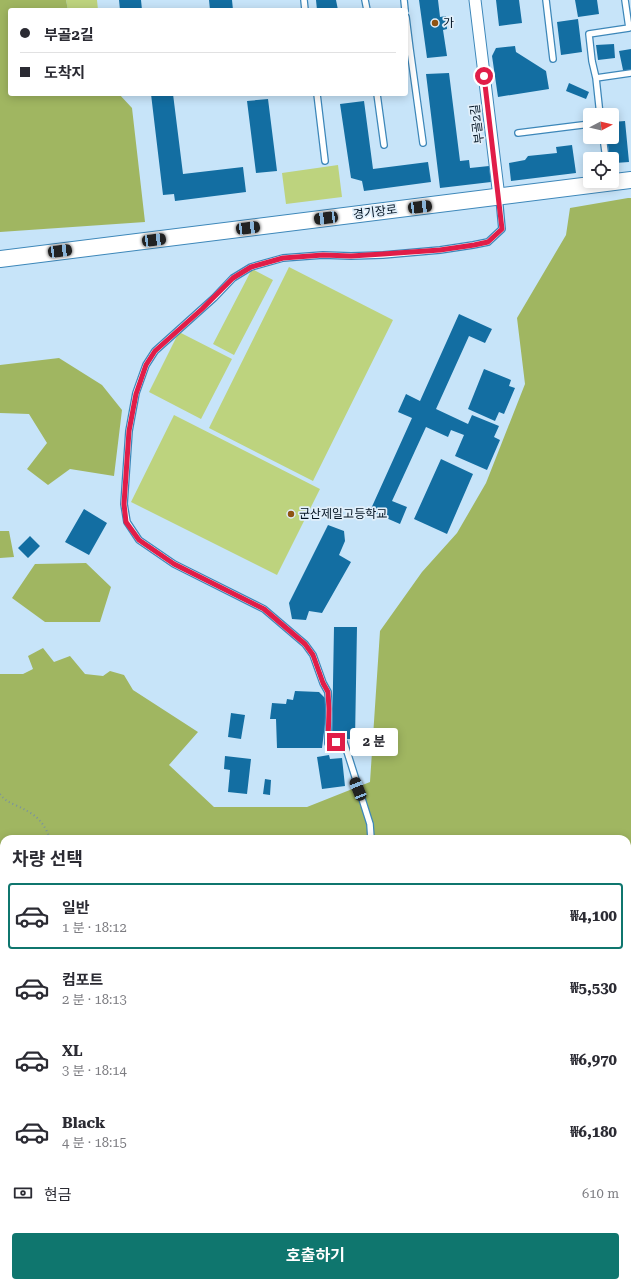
<!DOCTYPE html>
<html lang="ko">
<meta charset="utf-8">
<style>
:root{--surface:#fff;--page:#f2f2f3;--text:#2b2b33;--muted:#7c7c81;--line:#e1e1e2;--accent:#0f766e}
body{margin:0;font-family:"Roboto Serif","Noto Sans KR",serif;background:var(--page);color:var(--text);height:100vh;display:flex;flex-direction:column;font-size:15px;white-space:nowrap}
*{box-sizing:border-box;margin:0}
p{font-size:13px;color:var(--muted)}
.icon{flex:none;width:22px;height:22px;fill:none;stroke:currentColor;stroke-width:2;stroke-linecap:round;stroke-linejoin:round}
.map{position:relative;flex:1;overflow:hidden}
.drawer{position:absolute;left:0px;top:835px;width:631px;height:452px;display:flex;flex-direction:column;background:var(--surface);border-radius:12px 12px 0 0;box-shadow:0 2px 10px #0003}
.drawer>*{flex:none}
.banner{position:absolute;left:8px;top:8px;width:400px;height:88px;border-radius:4px;box-shadow:0 2px 10px #0003;display:grid;align-content:center;height:88px;padding:0 12px;background:var(--surface)}
.needle{width:26px;rotate:83deg}
.fabs{position:absolute;left:583px;top:108px;display:grid;gap:8px}
.fabs a{display:grid;place-items:center;width:36px;height:36px;border-radius:4px;background:var(--surface);box-shadow:0 2px 10px #0003;font-size:20px}
.end{position:absolute;width:18px;height:18px;margin:-9px;border:5px solid #e11d48;background:#fff;box-shadow:0 0 0 2px #fff}
.from{border-radius:50%}
.bubble{position:absolute;height:28px;border-radius:4px;background:var(--surface);box-shadow:0 2px 10px #0003;font-size:13px;font-weight:700;line-height:28px;text-align:center}
.car{position:absolute;width:12px;height:24px;margin:-12px -6px;border-radius:5px;box-shadow:0 0 3px 1px #0007;background:linear-gradient(#222 24%,#8ab4d8 0 40%,#222 0 76%,#8ab4d8 0 86%,#222 0)}
.banner b{display:flex;align-items:center;gap:14px;height:38px;font-size:15px}
.banner b+b{border-top:1px solid var(--line)}
.banner i{width:10px;height:10px;background:var(--text)}
ul{padding:0;list-style:none}
li{display:flex;align-items:center;gap:12px;height:66px;margin:0 8px 6px;padding:0 4px;border:2px solid transparent;border-radius:4px}
li div{flex:1}
li b{display:block;font-size:15px}
li em{font-style:normal;font-weight:700}
li.current{border-color:var(--accent)}
li>.icon{width:36px;height:36px;stroke-width:1.5}
h2{padding:0 12px;font-size:18px;line-height:48px}
.pay{display:flex;align-items:center;gap:10px;height:44px;padding:0 12px;font-size:15px}
.pay p{margin-inline-start:auto}
.primary-button{display:flex;gap:8px;margin-top:auto;padding:8px 12px}
.primary-button a{flex:1;height:46px;border-radius:4px;background:var(--accent);color:#fff;font-size:16px;font-weight:700;line-height:46px;text-align:center}
.map>svg:first-child{display:block}
</style>
<div class="map">
<svg width="631" height="1287" viewBox="0 0 631 1287">
<rect width="100%" height="100%" fill="#c7e4f9"/>
<path fill="#bdd37e" d="M 66,0 L 97,0 L 98,10 L 68,10 Z
M 338,165 L 342,197 L 286,204 L 282,173 Z
M 289,267 L 393,320 L 313,481 L 209,428 Z
M 252,269 L 273,280 L 234,355 L 213,344 Z
M 179,332 L 232,359 L 201,419 L 149,392 Z
M 174,415 L 320,489 L 277,575 L 131,502 Z
M 29,1283 L 57,1283 L 59,1284 L 59,1287 L 26,1287 Z"/>
<path fill="#a0b661" d="M 0,0 L 66,0 L 68,10 L 10,10 L 10,94 L 119,94 L 132,108 L 145,222 L 0,232 Z
M 628,198 L 631,198 L 631,1083 L 627,1080 L 627,839 L 4,839 L 4,1181 L 0,1183 L 0,674 L 23,674 L 33,669 L 28,656 L 43,648 L 54,662 L 70,656 L 85,674 L 103,676 L 110,671 L 124,675 L 133,690 L 198,732 L 169,765 L 214,807 L 307,807 L 370,782 L 380,631 L 422,572 L 457,533 L 486,483 L 525,384 L 517,318 L 566,235 L 570,208 Z
M 59,358 L 102,385 L 122,410 L 114,476 L 70,469 L 48,485 L 27,469 L 47,443 L 29,414 L 0,413 L 0,365 Z
M 0,531 L 9,531 L 14,557 L 0,558 Z
M 86,563 L 111,587 L 100,622 L 45,622 L 12,598 L 35,564 Z
M 4,1257 L 4,1283 L 29,1283 L 26,1287 L 0,1287 L 0,1271 L 2,1268 Z
M 627,1275 L 631,1281 L 631,1287 L 349,1287 L 348,1283 L 627,1283 Z
M 57,1283 L 278,1283 L 277,1287 L 59,1287 L 59,1284 Z"/>
<path fill="#136ea2" d="M 119,0 L 141,0 L 142,10 L 120,10 Z
M 209,0 L 232,0 L 233,10 L 210,10 Z
M 316,0 L 336,0 L 338,10 L 317,10 Z
M 419,0 L 438,0 L 440,17 L 446,16 L 447,29 L 443,30 L 447,56 L 427,58 Z
M 496,0 L 519,0 L 522,23 L 499,26 Z
M 575,0 L 597,0 L 599,14 L 578,17 Z
M 578,19 L 582,52 L 561,55 L 557,22 Z
M 614,44 L 615,58 L 598,60 L 596,45 Z
M 515,46 L 516,52 L 546,71 L 549,89 L 498,97 L 492,56 L 496,48 Z
M 631,49 L 631,70 L 623,70 L 619,51 Z
M 449,73 L 460,161 L 469,160 L 470,168 L 489,166 L 491,182 L 440,188 L 426,74 Z
M 569,83 L 589,92 L 586,99 L 566,91 Z
M 151,94 L 173,94 L 183,174 L 243,167 L 246,192 L 175,201 L 174,194 L 163,195 Z
M 268,99 L 277,171 L 256,173 L 247,101 Z
M 364,101 L 373,169 L 428,162 L 431,182 L 364,191 L 362,181 L 351,178 L 340,104 Z
M 625,121 L 629,162 L 615,163 L 614,154 L 609,154 L 607,137 L 612,137 L 612,122 Z
M 572,145 L 576,173 L 511,181 L 509,163 L 525,160 L 528,156 L 557,153 L 556,147 Z
M 459,314 L 492,329 L 485,343 L 469,336 L 436,409 L 468,424 L 472,415 L 499,426 L 494,437 L 500,440 L 487,470 L 455,456 L 464,435 L 451,430 L 448,437 L 426,427 L 392,501 L 407,507 L 400,524 L 370,511 L 412,418 L 398,412 L 406,394 L 420,401 Z
M 484,369 L 511,380 L 509,386 L 515,388 L 504,414 L 499,412 L 495,421 L 468,409 Z
M 441,459 L 473,474 L 447,534 L 414,519 Z
M 84,509 L 107,523 L 89,555 L 65,542 Z
M 328,525 L 344,531 L 345,541 L 339,555 L 351,562 L 322,613 L 309,611 L 306,620 L 292,619 L 289,603 Z
M 30,536 L 40,546 L 28,558 L 18,548 Z
M 334,627 L 357,627 L 355,739 L 332,739 Z
M 295,691 L 319,692 L 325,698 L 325,724 L 322,748 L 277,748 L 276,719 L 270,719 L 272,703 L 286,704 L 287,699 L 293,700 Z
M 231,713 L 245,715 L 241,739 L 228,737 Z
M 329,755 L 330,759 L 342,758 L 345,786 L 322,789 L 317,757 Z
M 225,756 L 251,759 L 247,794 L 228,792 L 230,770 L 224,769 Z
M 265,779 L 271,780 L 270,795 L 263,794 Z
M 627,1179 L 631,1181 L 627,1188 Z"/>
<g fill="none" stroke-linecap="round" stroke-linejoin="round">
<defs>
<path id="lane" d="M 304,0 L 305,10
M 365,0 L 367,10
M 404,0 L 405,10
M 546,0 L 553,59
M 406,17 L 410,49 L 406,49
M 410,49 L 423,143
M 596,78 L 592,61 L 589,34 L 629,28 L 625,0
M 317,94 L 325,161
M 377,94 L 384,145
M 600,115 L 596,78 L 631,73
M 518,133 L 590,124
M 603,137 L 606,159
M 371,839 L 370,824 L 344,742 L 328,743 L 329,709 L 328,692 L 323,683 L 313,655 L 305,644 L 264,609 L 174,564 L 139,540 L 127,522 L 124,504 L 129,431 L 136,393 L 146,365 L 155,351 L 214,298 L 233,278 L 251,267 L 283,258 L 323,255 L 351,256 L 383,255 L 440,250 L 473,245 L 488,242 L 502,229 L 499,197"/>
<path id="street" d="M 475,0 L 499,197
M 627,1104 L 631,1107"/>
<path id="secondary" d="M 0,259 L 631,180"/>
</defs>
<use href="#lane" stroke="#3d87b9" stroke-width="8"/>
<use href="#street" stroke="#3d87b9" stroke-width="13"/>
<use href="#secondary" stroke="#3d87b9" stroke-width="18"/>
<path stroke="#7890a3" stroke-width="2" stroke-dasharray="1 3" stroke-linecap="butt" d="M 0,794 C 4,800 9,802 15,805 C 33,813 43,819 50,839
M 270,1283 L 270,1287
M 508,1283 L 514,1287
M 168,1287 L 171,1283"/>
<use href="#lane" stroke="#fff" stroke-width="5.5"/>
<use href="#street" stroke="#fff" stroke-width="11"/>
<use href="#secondary" stroke="#fff" stroke-width="16"/>
</g>
<g fill="none" stroke-linecap="round" stroke-linejoin="round">
<path stroke="#e11d48" stroke-width="5" d="M 336,742 L 328,743 L 329,709 L 328,692 L 323,683 L 313,655 L 305,644 L 264,609 L 174,564 L 139,540 L 126,522 L 124,504 L 129,431 L 136,394 L 146,365 L 155,351 L 202,309 L 233,278 L 251,267 L 283,258 L 323,255 L 351,256 L 383,254 L 440,250 L 474,245 L 488,242 L 502,229 L 484,76"/>
</g>
<g fill="#8f5313" stroke="#e1effa" stroke-width="1.5">
<circle cx="435" cy="23" r="4"/>
<circle cx="291" cy="514" r="4"/>
</g>
<g text-anchor="middle" stroke-width="3.5" stroke-linejoin="round" paint-order="stroke">
<g font-size="12" fill="#001120" stroke="#e1effa" text-anchor="start">
<text x="443" y="27">가</text>
<text x="299" y="518">군산제일고등학교</text>
</g>
<g font-size="12" fill="#001120" stroke="#e1effa">
<text transform="translate(477 124) rotate(-97)" y="4">부골2길</text>
<text transform="translate(375 212) rotate(-7)" y="4">경기장로</text>
</g>
</g>
</svg>
<div class="fabs">
<a><svg class="needle" viewBox="-14 -14 28 28"><path d="M0-13l5 13h-10z" fill="#e53935"/><path d="M0 13l5-13h-10z" fill="#7c7c81"/></svg></a>
<a><svg class="icon" aria-label="locate" viewBox="0 0 24 24"><circle cx="12" cy="12" r="6"/><path d="M12 2v4M12 18v4M2 12h4M18 12h4"/></svg></a>
</div>
<i class="end from" style="left:484px;top:76px"></i>
<i class="end" style="left:336px;top:742px"></i>
<div class="bubble" style="left:350px;top:728px;width:48px">2 분</div>
<i class="car" style="left:420px;top:207px;rotate:83deg"></i>
<i class="car" style="left:326px;top:218px;rotate:263deg"></i>
<i class="car" style="left:248px;top:228px;rotate:83deg"></i>
<i class="car" style="left:154px;top:240px;rotate:83deg"></i>
<i class="car" style="left:60px;top:251px;rotate:83deg"></i>
<i class="car" style="left:358px;top:789px;rotate:338deg"></i>
<div class="banner">
<b><i class="from"></i>부골2길</b>
<b><i></i>도착지</b>
</div>
<section class="drawer">
<h2>차량 선택</h2>
<ul>
<li class="current"><svg class="icon" aria-label="car" viewBox="0 0 24 24"><path d="M5 17H2v-5l4-1 3-4h7l3 4 3 1v5h-3M9 17h6M6 11h13"/><circle cx="7" cy="17" r="2"/><circle cx="17" cy="17" r="2"/></svg><div><b>일반</b><p>1 분 · 18:12</p></div><em>₩4,100</em></li>
<li><svg class="icon" aria-label="car" viewBox="0 0 24 24"><path d="M5 17H2v-5l4-1 3-4h7l3 4 3 1v5h-3M9 17h6M6 11h13"/><circle cx="7" cy="17" r="2"/><circle cx="17" cy="17" r="2"/></svg><div><b>컴포트</b><p>2 분 · 18:13</p></div><em>₩5,530</em></li>
<li><svg class="icon" aria-label="car" viewBox="0 0 24 24"><path d="M5 17H2v-5l4-1 3-4h7l3 4 3 1v5h-3M9 17h6M6 11h13"/><circle cx="7" cy="17" r="2"/><circle cx="17" cy="17" r="2"/></svg><div><b>XL</b><p>3 분 · 18:14</p></div><em>₩6,970</em></li>
<li><svg class="icon" aria-label="car" viewBox="0 0 24 24"><path d="M5 17H2v-5l4-1 3-4h7l3 4 3 1v5h-3M9 17h6M6 11h13"/><circle cx="7" cy="17" r="2"/><circle cx="17" cy="17" r="2"/></svg><div><b>Black</b><p>4 분 · 18:15</p></div><em>₩6,180</em></li>
</ul>
<div class="pay"><svg class="icon" aria-label="cash" viewBox="0 0 24 24"><path d="M3 7h18v10H3z"/><circle cx="12" cy="12" r="2"/></svg>현금<p>610 m</p></div>
<div class="primary-button"><a>호출하기</a></div>
</section>
</div>
